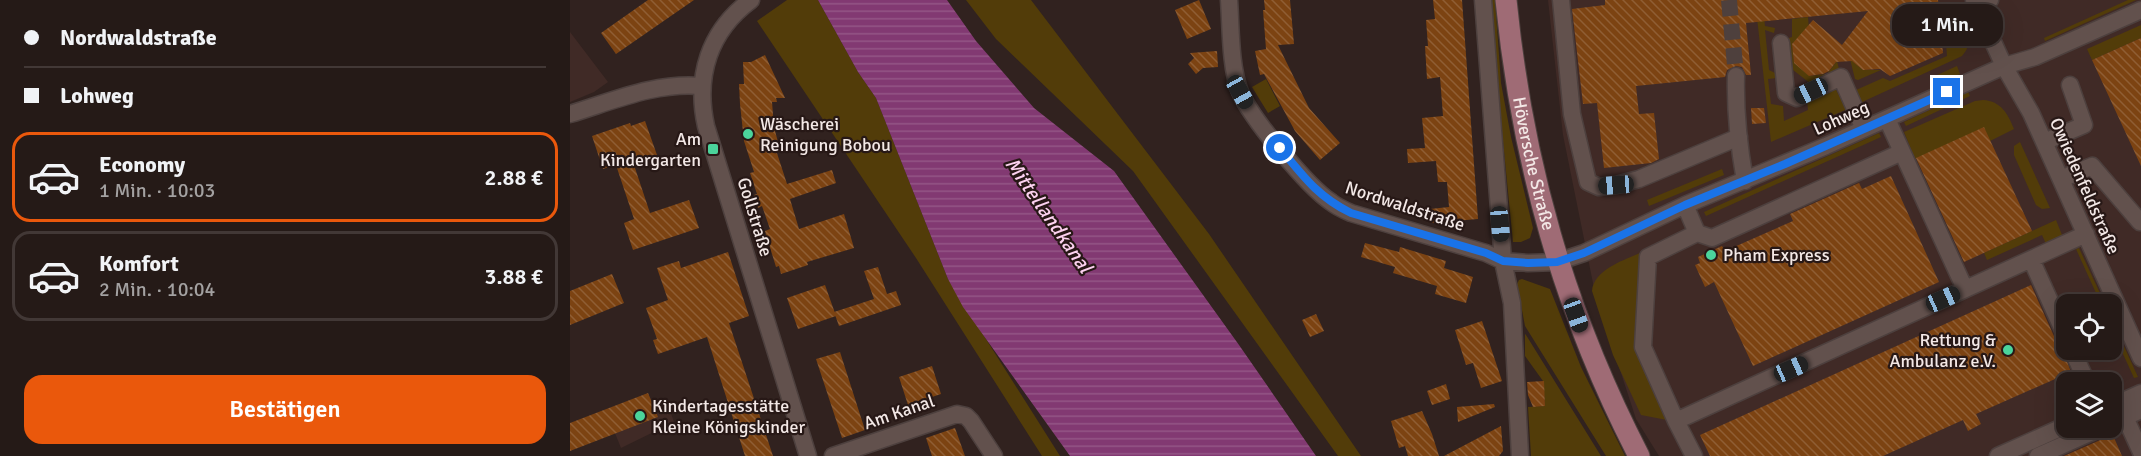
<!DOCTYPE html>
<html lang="de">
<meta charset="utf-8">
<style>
:root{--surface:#251a17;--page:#2d2320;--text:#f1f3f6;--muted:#a3a1a1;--line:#423836;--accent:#ea580c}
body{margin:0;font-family:Signika,sans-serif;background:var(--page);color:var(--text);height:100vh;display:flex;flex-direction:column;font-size:22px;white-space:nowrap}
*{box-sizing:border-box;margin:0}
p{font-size:20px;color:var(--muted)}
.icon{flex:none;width:33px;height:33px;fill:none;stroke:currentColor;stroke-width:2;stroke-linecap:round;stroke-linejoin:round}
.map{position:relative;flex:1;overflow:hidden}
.drawer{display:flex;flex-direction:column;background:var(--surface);width:570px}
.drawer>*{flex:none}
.guide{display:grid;align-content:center;height:132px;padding:0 24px;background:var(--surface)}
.tools{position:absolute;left:1486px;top:294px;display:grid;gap:12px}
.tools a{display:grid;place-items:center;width:66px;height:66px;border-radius:12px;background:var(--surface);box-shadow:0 6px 24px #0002,0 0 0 2px var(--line);font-size:30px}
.end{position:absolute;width:27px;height:27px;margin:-14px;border:8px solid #1a73e8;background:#fff;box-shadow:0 0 0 3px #fff}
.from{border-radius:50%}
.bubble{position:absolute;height:42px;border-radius:18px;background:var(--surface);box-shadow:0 6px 24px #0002,0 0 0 2px var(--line);font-size:20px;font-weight:600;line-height:42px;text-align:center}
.car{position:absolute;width:18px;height:36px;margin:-18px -9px;border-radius:8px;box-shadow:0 0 4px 2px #0007;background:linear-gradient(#222 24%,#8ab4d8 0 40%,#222 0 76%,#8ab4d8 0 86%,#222 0)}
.guide b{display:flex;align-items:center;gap:21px;height:57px;font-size:22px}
.guide b+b{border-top:2px solid var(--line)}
.guide i{width:15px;height:15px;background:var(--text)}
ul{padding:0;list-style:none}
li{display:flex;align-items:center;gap:18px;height:90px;margin:0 12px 9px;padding:0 12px;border:3px solid var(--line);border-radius:18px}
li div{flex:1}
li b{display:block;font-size:22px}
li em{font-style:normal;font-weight:600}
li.on{border-color:var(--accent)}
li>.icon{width:54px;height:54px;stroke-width:1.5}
.button{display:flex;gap:12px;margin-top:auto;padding:12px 24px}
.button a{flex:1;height:69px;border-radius:18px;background:var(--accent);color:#fff;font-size:24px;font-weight:600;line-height:69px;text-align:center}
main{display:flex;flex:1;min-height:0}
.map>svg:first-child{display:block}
</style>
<main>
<section class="drawer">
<div class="guide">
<b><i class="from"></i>Nordwaldstraße</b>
<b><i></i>Lohweg</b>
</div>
<ul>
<li class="on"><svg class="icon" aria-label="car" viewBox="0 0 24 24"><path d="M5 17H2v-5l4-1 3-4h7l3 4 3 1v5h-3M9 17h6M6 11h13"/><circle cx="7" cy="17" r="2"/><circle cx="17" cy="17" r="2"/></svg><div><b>Economy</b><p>1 Min. · 10:03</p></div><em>2.88 €</em></li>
<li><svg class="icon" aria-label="car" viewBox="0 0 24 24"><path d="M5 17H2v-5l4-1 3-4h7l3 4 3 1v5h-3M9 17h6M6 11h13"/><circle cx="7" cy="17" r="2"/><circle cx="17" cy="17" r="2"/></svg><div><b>Komfort</b><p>2 Min. · 10:04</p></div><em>3.88 €</em></li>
</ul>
<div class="button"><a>Bestätigen</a></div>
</section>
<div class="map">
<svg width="1571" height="456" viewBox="0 0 1571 456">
<defs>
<pattern id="water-rules" width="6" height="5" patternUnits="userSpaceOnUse" patternTransform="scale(1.5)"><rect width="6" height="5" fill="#823972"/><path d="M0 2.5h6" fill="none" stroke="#945686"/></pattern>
<pattern id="building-back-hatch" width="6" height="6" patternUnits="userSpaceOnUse" patternTransform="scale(1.5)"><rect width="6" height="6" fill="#7c4312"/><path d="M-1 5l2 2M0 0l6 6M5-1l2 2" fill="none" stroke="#8f5e34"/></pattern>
</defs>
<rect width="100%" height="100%" fill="#31221f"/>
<path fill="#402a26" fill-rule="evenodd" d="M 978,0 L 1571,0 L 1571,456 L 1089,456 L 1066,419 L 1025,293 L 993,135 ZM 1497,304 L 1542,304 L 1542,350 L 1497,350 ZM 1497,382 L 1542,382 L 1542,428 L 1497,428 Z
M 0,32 L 38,82 L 24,92 L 0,102 Z
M 78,393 L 85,407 L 97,402 L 104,422 L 51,448 L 36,411 Z"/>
<path fill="#523c09" d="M 217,0 L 248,0 L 288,72 L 306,98 L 378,279 L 490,456 L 472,456 L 346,258 L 187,21 Z
M 396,0 L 461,0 L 639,234 L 791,456 L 768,456 L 563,171 L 426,39 Z
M 919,0 L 925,0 L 931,83 L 941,137 L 963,228 L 960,238 L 951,242 L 943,242 Z
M 1185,0 L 1192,0 L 1195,26 L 1205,28 L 1204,33 L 1195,30 L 1199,70 L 1209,75 L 1207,78 L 1198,79 L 1201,104 L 1213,106 L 1214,121 L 1238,110 L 1237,100 L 1264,86 L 1275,107 L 1275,110 L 1201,142 Z
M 1558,0 L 1566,0 L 1475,41 L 1474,38 Z
M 1391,16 L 1395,18 C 1401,33 1403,43 1392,56 L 1290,103 L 1286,90 L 1313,78 L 1320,81 L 1377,56 L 1374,17 Z
M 1238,17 L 1239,29 L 1222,44 L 1224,63 L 1240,76 L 1257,74 L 1267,61 L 1269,69 L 1241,84 L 1218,66 L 1217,45 L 1219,38 L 1222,37 L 1222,19 Z
M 1571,25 L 1571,38 L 1522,60 L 1517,49 Z
M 1280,59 L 1293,70 L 1311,70 L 1288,80 L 1285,79 Z
M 1387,66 L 1390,74 L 1373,82 L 1365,76 Z
M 696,79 L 710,106 L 698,113 L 682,87 Z
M 1398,92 L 1400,96 L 1336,126 L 1334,122 Z
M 1413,100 C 1431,101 1438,114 1444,129 L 1420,141 L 1414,128 L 1345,159 L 1334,132 L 1405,101 Z
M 1309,133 L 1311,137 L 1136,216 L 1134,212 Z
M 1450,142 L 1480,208 L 1472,209 L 1466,205 L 1444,155 L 1444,146 Z
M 1152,169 L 1154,175 L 1079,206 L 1077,200 Z
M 1486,220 L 1492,235 L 1483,244 L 1477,246 L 1472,235 L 1417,260 L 1414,253 Z
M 1509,248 L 1535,304 L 1531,304 L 1506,249 Z
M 1072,252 L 1073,254 L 1068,352 L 1097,420 L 1071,415 L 1043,355 L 1022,291 C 1024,269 1055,260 1072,252 Z
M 952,279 L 980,289 L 1011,367 L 1055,456 L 1036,456 L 955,326 L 947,284 L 949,280 Z
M 1542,320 L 1568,377 L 1564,378 L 1542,330 Z
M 955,334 L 956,335 L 1031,456 L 961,456 L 958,407 L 975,406 L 973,381 L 955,356 Z"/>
<path fill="url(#water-rules)" d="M 248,0 L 377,0 L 406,41 L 464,108 L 544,171 L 669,345 L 746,456 L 500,456 L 393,307 L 378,279 L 306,98 L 288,72 Z"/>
<path fill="url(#building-back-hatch)" d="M 78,0 L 124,0 L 46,54 L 31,33 Z
M 629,0 L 641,29 L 617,39 L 605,10 Z
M 694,0 L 720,0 L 724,44 L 708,45 L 739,108 L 770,143 L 750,160 L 725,131 L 694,74 L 690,75 L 685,51 L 696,49 L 693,10 L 695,10 Z
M 863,0 L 892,0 L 908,219 L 861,223 L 860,209 L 879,207 L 877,182 L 868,182 L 866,161 L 838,163 L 837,149 L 855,148 L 852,118 L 873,116 L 870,77 L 857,79 L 855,46 L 858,46 L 856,20 L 865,19 Z
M 1035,0 L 1368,0 L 1373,53 L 1320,76 L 1310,69 L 1293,70 L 1282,61 L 1266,62 L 1259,71 L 1253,74 L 1239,76 L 1224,63 L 1222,44 L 1243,20 L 1272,45 L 1298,11 L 1176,23 L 1181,75 L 1176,75 L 1172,67 L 1166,66 L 1157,70 L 1155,77 L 1066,86 L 1069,114 L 1084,113 L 1089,159 L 1081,163 L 1034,168 L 1027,103 L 1013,104 L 1002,9 L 1035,5 Z
M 1571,38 L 1571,166 L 1522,60 Z
M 647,51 L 648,67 L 633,68 L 626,74 L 618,64 L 624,58 L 620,53 Z
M 195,55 L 215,98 L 206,98 L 207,102 L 202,102 L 204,127 L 209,146 L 205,147 L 217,184 L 262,170 L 266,183 L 220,199 L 229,229 L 274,214 L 284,248 L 237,262 L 238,265 L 211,274 L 209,266 L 206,267 L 195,231 L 200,229 L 192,206 L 188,208 L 184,195 L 187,194 L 180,173 L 184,172 L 174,141 L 170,104 L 169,84 L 174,84 L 173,62 L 181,62 Z
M 1181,108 L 1194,108 L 1196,123 L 1182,124 Z
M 75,121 L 87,155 L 63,162 L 80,213 L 119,200 L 129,228 L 63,250 L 54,223 L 64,219 L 46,165 L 33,169 L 22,136 L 60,123 L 61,126 Z
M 1414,127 L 1462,231 L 1394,262 L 1346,158 Z
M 1321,176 L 1369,282 L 1183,366 L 1144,282 L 1135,287 L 1125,265 L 1130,263 L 1128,257 L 1152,246 L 1155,251 L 1223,221 L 1220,214 L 1289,183 L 1292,189 Z
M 795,243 L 829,252 L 830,247 L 876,261 L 874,268 L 903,277 L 896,303 L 865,294 L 867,286 L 823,273 L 825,267 L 791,257 Z
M 158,252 L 179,316 L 159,323 L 203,456 L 175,456 L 137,337 L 88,354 L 83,340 L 87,339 L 76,308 L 98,300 L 87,268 L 109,261 L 111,268 Z
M 308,267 L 317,294 L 326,291 L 331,305 L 269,326 L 264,312 L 304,299 L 294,271 Z
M 42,274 L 54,303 L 0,325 L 0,291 Z
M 255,285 L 266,316 L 228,329 L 217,298 Z
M 1461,285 L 1487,343 L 1492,348 L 1501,372 L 1406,414 L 1411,424 L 1398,431 L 1393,420 L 1313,456 L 1140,456 L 1130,435 Z
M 746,314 L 754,331 L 740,337 L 732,320 Z
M 912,321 L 932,381 L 911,388 L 903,363 L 896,365 L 885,330 Z
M 270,352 L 295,430 L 272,438 L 246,359 Z
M 362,366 L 371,394 L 338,405 L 329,377 Z
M 974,381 L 975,406 L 963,407 L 958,395 L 957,382 Z
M 876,384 L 880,399 L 862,405 L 857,391 Z
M 78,393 L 88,417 L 0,451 L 0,423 Z
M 924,404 L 925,407 L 888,422 L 887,407 Z
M 852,411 L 862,434 L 869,456 L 838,456 L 835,446 L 829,448 L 821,421 Z
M 931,426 L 933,451 L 929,456 L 874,456 Z
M 385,428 L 395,456 L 362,456 L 356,438 Z
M 1540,433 L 1542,433 L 1552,456 L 1494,456 L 1535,438 Z"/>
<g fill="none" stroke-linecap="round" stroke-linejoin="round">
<path stroke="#4e403d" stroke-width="16" stroke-dasharray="16 8" stroke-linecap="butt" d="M 1159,0 L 1166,76"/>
<defs>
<path id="minor" d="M 181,0 C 139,31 125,76 136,126 L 238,456
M 659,0 C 661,28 660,66 670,92 C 681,118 737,186 761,202 C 767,207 774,210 781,213 L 916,253 L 933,261 L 958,263 L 987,262 L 1014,253 L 1115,205 L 1256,146 L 1434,66 L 1465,57 L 1571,10
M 913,0 L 933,261 L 942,303 L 950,456
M 991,0 L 1002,114 L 1018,182 L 1029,187 L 1046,185 L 1069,179 L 1169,137
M 1404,0 L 1434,66 L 1461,113 L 1571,358
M 1406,6 L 1420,0
M 1211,43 L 1216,93 L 1227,98 L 1271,77 L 1294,129
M 1166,76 C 1165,111 1169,147 1175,181
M 0,114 C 43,101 86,82 131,86
M 1317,119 L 1395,289
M 1474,142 L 1514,125 L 1500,85
M 1491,179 L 1522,166 L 1570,222
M 1115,205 L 1127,233
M 1461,259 L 1497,339
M 1502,350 L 1517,382
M 1542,406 L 1571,393
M 1555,417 L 1571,452
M 1106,421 L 1516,234
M 1542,423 L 1571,410
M 263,456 L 387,414 L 396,416 L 401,421 L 424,456
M 1124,456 L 1106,421 L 1073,347 L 1078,257 L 1127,233 L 1142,238 L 1332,152
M 1428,456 L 1497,425
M 1468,456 L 1531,428"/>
<g id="major">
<path id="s1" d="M 936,0 C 952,162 994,311 1069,456"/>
</g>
</defs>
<use href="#minor" stroke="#4d403e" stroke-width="19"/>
<use href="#major" stroke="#4d403e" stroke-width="23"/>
<use href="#minor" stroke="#62514d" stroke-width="16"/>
<use href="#major" stroke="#9f6b75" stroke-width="21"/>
</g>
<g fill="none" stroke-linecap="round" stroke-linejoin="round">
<path stroke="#1a73e8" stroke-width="8" d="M 710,148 C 733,176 748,197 781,213 L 916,253 L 933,261 L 958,263 L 987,262 L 1014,253 L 1115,205 L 1215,164 L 1377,92"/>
</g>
<g fill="#4bd49b" stroke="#271816" stroke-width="2">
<circle cx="178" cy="134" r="6"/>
<rect x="137" y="143" width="12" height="12" rx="3"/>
<circle cx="1141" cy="255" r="6"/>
<circle cx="1438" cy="350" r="6"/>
<circle cx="70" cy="416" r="6"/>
</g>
<g text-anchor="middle" stroke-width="4.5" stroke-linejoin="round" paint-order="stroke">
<g font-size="18" fill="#f3e8e6" stroke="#271816">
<text transform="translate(1271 118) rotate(-24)" y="6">Lohweg</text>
<text dy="6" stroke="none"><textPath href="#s1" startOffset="166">Höversche Straße</textPath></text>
<text transform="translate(1515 186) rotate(66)" y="6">Owiedenfeldstraße</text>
<text transform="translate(835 206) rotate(18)" y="6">Nordwaldstraße</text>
<text transform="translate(185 217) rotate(73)" y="6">Gollstraße</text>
<text transform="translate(329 412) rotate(-19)" y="6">Am Kanal</text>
</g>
<g font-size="18" fill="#f3e8e6" stroke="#271816" text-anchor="start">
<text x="190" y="130">Wäscherei<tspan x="190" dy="21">Reinigung Bobou</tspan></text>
<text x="131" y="145" text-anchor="end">Am<tspan x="131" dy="21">Kindergarten</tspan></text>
<text x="1153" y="261">Pham Express</text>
<text x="1426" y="346" text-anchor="end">Rettung &amp;<tspan x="1426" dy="21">Ambulanz e.V.</tspan></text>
<text x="82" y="412">Kindertagesstätte<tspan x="82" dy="21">Kleine Königskinder</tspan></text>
</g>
<g font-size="20" font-style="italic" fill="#fdd2f0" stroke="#271816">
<text transform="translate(479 215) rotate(55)" y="7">Mittellandkanal</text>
</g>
</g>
</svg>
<div class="tools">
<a><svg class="icon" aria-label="locate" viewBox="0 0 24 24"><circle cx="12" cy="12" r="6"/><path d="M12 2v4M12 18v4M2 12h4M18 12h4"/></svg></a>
<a><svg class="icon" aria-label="layers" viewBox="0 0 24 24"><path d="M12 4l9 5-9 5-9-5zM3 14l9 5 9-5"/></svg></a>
</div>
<i class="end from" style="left:710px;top:148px"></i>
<i class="end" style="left:1377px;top:92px"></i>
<div class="bubble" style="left:1322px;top:4px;width:111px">1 Min.</div>
<i class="car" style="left:1241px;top:91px;rotate:245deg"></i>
<i class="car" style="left:670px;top:92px;rotate:151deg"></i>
<i class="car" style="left:1046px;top:185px;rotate:266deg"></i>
<i class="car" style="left:930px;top:224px;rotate:175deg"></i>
<i class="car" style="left:1373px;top:299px;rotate:66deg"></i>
<i class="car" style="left:1006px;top:315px;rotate:160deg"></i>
<i class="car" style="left:1221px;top:369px;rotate:66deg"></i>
</div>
</main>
